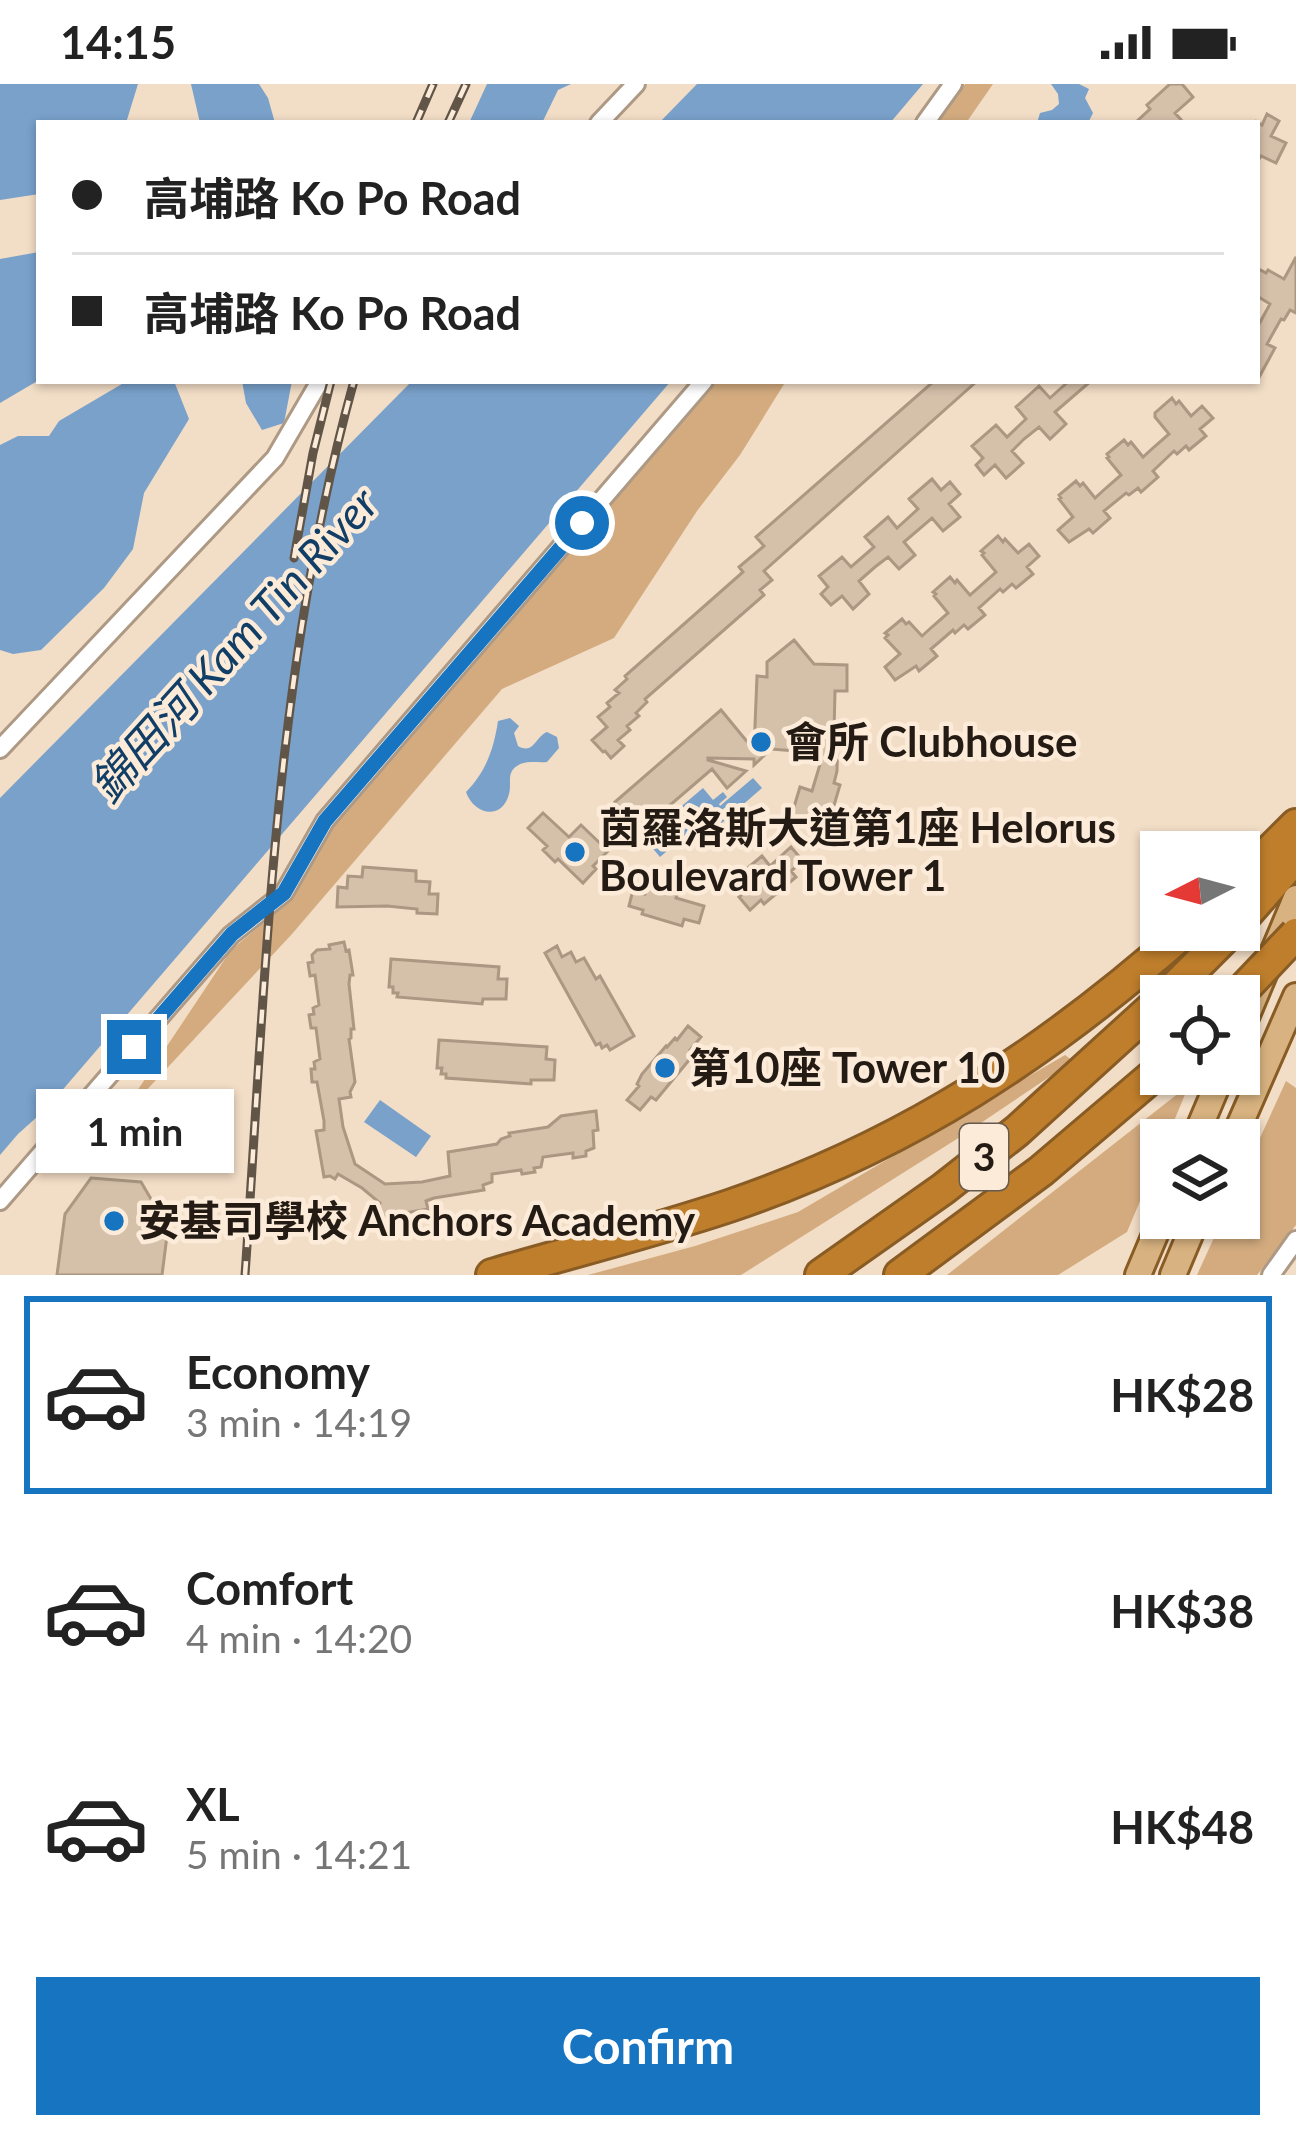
<!DOCTYPE html>
<meta charset="utf-8">
<style>
:root{--surface:#fff;--page:#f2f2f2;--text:#222;--muted:#767676;--line:#e0e0e0;--accent:#1674c0}
body{margin:0;font-family:Lato,"Noto Sans TC",sans-serif;background:var(--page);color:var(--text);height:100vh;display:flex;flex-direction:column;font-size:45px;white-space:nowrap}
*{box-sizing:border-box;margin:0}
p{font-size:39px;color:var(--muted)}
.icon{flex:none;width:66px;height:66px;fill:none;stroke:currentColor;stroke-width:2;stroke-linecap:round;stroke-linejoin:round}
.map{position:relative;height:1191px;overflow:hidden}
.panel{display:flex;flex-direction:column;background:var(--surface);flex:1}
.panel>*{flex:none}
.guide{position:absolute;left:36px;top:36px;width:1224px;height:264px;border-radius:0px;box-shadow:0 3px 9px #0004;display:grid;align-content:center;height:264px;padding:0 36px;background:var(--surface)}
.needle{width:78px;rotate:264deg}
.fabs{position:absolute;left:1140px;top:747px;display:grid;gap:24px}
.fabs a{display:grid;place-items:center;width:120px;height:120px;border-radius:0px;background:var(--surface);box-shadow:0 3px 9px #0004;font-size:60px}
.end{position:absolute;width:54px;height:54px;margin:-27px;border:15px solid #1674c0;background:#fff;box-shadow:0 0 0 6px #fff}
.from{border-radius:50%}
.bubble{position:absolute;height:84px;border-radius:0px;background:var(--surface);box-shadow:0 3px 9px #0004;font-size:39px;font-weight:700;line-height:84px;text-align:center}
.guide b{display:flex;align-items:center;gap:42px;height:114px;font-size:45px}
.guide b+b{border-top:3px solid var(--line)}
.guide i{width:30px;height:30px;background:var(--text)}
ul{padding:21px 0 0;list-style:none}
li{display:flex;align-items:center;gap:36px;height:198px;margin:0 24px 18px;padding:0 12px;border:6px solid transparent;border-radius:0px}
li div{flex:1}
li b{display:block;font-size:45px}
li em{font-style:normal;font-weight:700}
li.active{border-color:var(--accent)}
li>.icon{width:108px;height:108px;stroke-width:1.5}
.action{display:flex;gap:24px;margin-top:auto;padding:24px 36px}
.action a{flex:1;height:138px;border-radius:0px;background:var(--accent);color:#fff;font-size:48px;font-weight:700;line-height:138px;text-align:center}
.status{display:flex;justify-content:space-between;align-items:center;height:84px;padding:0 60px;background:var(--surface);direction:ltr}
.status svg{height:33px;fill:currentColor}
.map>svg:first-child{display:block}
</style>
<div class="status"><b>14:15</b><svg viewBox="0 0 49 12"><path d="M0 12V9h3v3zM5 12V6h3v6zM10 12V3h3v9zM15 12V0h3v12zM26 1h20v11H26zM47 4h2v5h-2z"/></svg></div>
<div class="map">
<svg width="1296" height="1191" viewBox="0 0 1296 1191">
<rect width="100%" height="100%" fill="#f2ddc6"/>
<path fill="#d3ab7f" d="M 965,0 L 993,0 L 966,39 L 937,39 Z
M 717,297 L 786,297 L 740,371 L 697,427 L 614,554 L 502,605 L 292,850 L 115,1040 L 231,866 L 291,816 L 332,744 Z
M 1065,971 L 1073,977 L 960,1053 L 741,1191 L 588,1191 L 695,1162 L 798,1128 Z
M 1286,997 L 1296,1004 L 1296,1141 L 1257,1191 L 1197,1191 L 1223,1134 L 1239,1134 L 1239,1100 Z
M 1189,1001 L 1166,1056 L 1161,1056 L 1161,1067 L 1127,1148 L 1058,1191 L 947,1191 Z"/>
<path fill="#79a1ca" d="M 0,0 L 138,0 L 126,39 L 39,39 L 39,110 L 0,116 Z
M 191,0 L 259,0 L 268,14 L 275,39 L 200,39 Z
M 487,0 L 571,0 L 558,6 L 542,39 L 469,39 Z
M 697,0 L 923,0 L 890,39 L 659,39 Z
M 1051,0 L 1079,0 L 1089,5 L 1085,14 L 1093,29 L 1088,39 L 1037,39 L 1040,29 L 1052,26 L 1059,20 L 1058,10 Z
M 39,168 L 39,296 L 0,319 L 0,175 Z
M 127,297 L 174,297 L 189,335 L 144,409 L 133,465 L 104,504 L 41,566 L 13,570 L 0,566 L 0,361 L 18,352 L 49,352 L 59,337 Z
M 242,297 L 292,297 L 284,339 L 262,346 L 246,319 Z
M 412,297 L 671,297 L 47,1024 L 18,1050 L 0,1071 L 0,714 Z
M 510,634 L 519,642 L 514,649 L 518,662 C 534,671 535,653 547,648 L 557,653 L 559,664 L 547,678 C 537,679 526,676 517,682 C 506,689 512,699 509,710 C 502,737 474,731 466,708 C 486,688 494,664 498,637 Z
M 753,694 L 762,704 L 716,744 L 711,739 L 685,760 L 680,756 L 660,773 L 644,754 L 703,704 L 713,716 L 723,708 L 727,713 L 719,720 L 720,722 Z
M 380,1016 L 431,1052 L 416,1073 L 364,1038 Z"/>
<path fill="#d5c0aa" stroke="#ab9782" stroke-width="3" d="M 1170,0 L 1182,0 L 1193,13 L 1175,29 L 1184,39 L 1135,39 L 1150,25 L 1147,21 Z
M 1267,30 L 1279,37 L 1271,52 L 1286,59 L 1276,79 L 1261,72 L 1257,78 L 1257,38 L 1262,41 Z
M 1296,173 L 1296,229 L 1290,226 L 1284,236 L 1281,235 L 1267,260 L 1275,264 L 1257,297 L 1257,244 L 1270,220 L 1257,212 L 1257,184 L 1266,189 L 1268,186 L 1284,195 Z
M 934,297 L 977,297 L 764,487 L 772,496 L 760,506 L 764,511 L 645,615 L 647,618 L 636,629 L 639,632 L 627,642 L 630,646 L 618,656 L 624,662 L 611,674 L 605,667 L 603,668 L 592,656 L 607,643 L 598,633 L 610,623 L 607,619 L 619,609 L 615,606 L 627,595 L 625,592 L 743,488 L 739,483 L 764,462 L 756,453 Z
M 1069,297 L 1091,297 L 1055,328 L 1066,340 L 1050,355 L 1039,343 L 1024,355 L 1012,367 L 1023,379 L 1006,394 L 995,381 L 984,391 L 976,381 L 983,374 L 972,362 L 996,341 L 1007,353 L 1026,335 L 1016,323 L 1039,302 L 1050,314 Z
M 1172,314 L 1176,320 L 1179,317 L 1191,332 L 1202,322 L 1213,334 L 1200,345 L 1206,352 L 1189,366 L 1186,362 L 1177,370 L 1174,367 L 1153,387 L 1158,393 L 1141,408 L 1138,404 L 1129,411 L 1126,409 L 1104,427 L 1110,434 L 1093,449 L 1089,445 L 1069,458 L 1058,446 L 1073,433 L 1059,415 L 1061,414 L 1059,411 L 1076,397 L 1080,402 L 1083,399 L 1095,414 L 1106,404 L 1121,391 L 1107,374 L 1109,373 L 1107,370 L 1124,356 L 1128,361 L 1131,358 L 1143,373 L 1154,363 L 1169,350 L 1155,333 L 1155,329 Z
M 932,395 L 941,406 L 950,398 L 960,410 L 949,420 L 960,433 L 943,447 L 932,434 L 904,458 L 915,471 L 899,485 L 888,473 L 875,483 L 859,497 L 869,510 L 853,525 L 842,512 L 831,521 L 821,510 L 828,503 L 819,492 L 842,473 L 851,483 L 874,463 L 865,453 L 888,433 L 897,444 L 918,425 L 909,415 Z
M 998,452 L 1003,458 L 1005,455 L 1018,469 L 1029,460 L 1039,472 L 1027,483 L 1033,490 L 1016,504 L 1012,500 L 1003,508 L 1000,505 L 979,524 L 985,531 L 968,545 L 964,541 L 955,549 L 953,546 L 931,565 L 937,572 L 919,587 L 916,582 L 895,596 L 885,583 L 900,570 L 885,554 L 888,551 L 885,549 L 902,535 L 906,540 L 909,538 L 922,552 L 933,542 L 948,529 L 934,512 L 936,510 L 933,508 L 950,493 L 955,499 L 957,496 L 970,511 L 996,488 L 982,471 L 984,469 L 981,467 Z
M 794,556 L 814,580 L 847,581 L 847,607 L 835,607 L 834,649 L 838,649 L 837,687 L 834,699 L 840,701 L 828,742 L 791,733 L 800,703 L 812,707 L 821,677 L 795,676 L 796,667 L 771,665 L 754,681 L 754,675 L 708,674 L 708,676 L 746,687 L 727,704 L 712,685 L 640,747 L 615,718 L 721,626 L 754,666 L 757,592 L 767,593 L 767,578 Z
M 543,729 L 569,753 L 581,741 L 608,767 L 593,782 L 596,785 L 583,799 L 558,775 L 555,778 L 543,766 L 547,762 L 528,744 Z
M 791,763 L 803,777 L 791,787 L 796,793 L 764,820 L 761,816 L 750,826 L 739,813 L 749,805 L 738,792 L 762,772 L 770,782 Z
M 363,783 L 416,787 L 416,797 L 430,798 L 429,810 L 438,810 L 437,830 L 417,829 L 417,825 L 387,822 L 337,823 L 338,803 L 347,804 L 348,792 L 362,793 Z
M 650,793 L 680,802 L 676,814 L 704,822 L 699,839 L 684,835 L 682,842 L 642,830 L 643,826 L 629,822 L 633,806 L 645,810 Z
M 344,858 L 346,867 L 349,866 L 353,891 L 350,891 L 349,900 L 354,945 L 351,945 L 351,954 L 349,955 L 355,998 L 350,1008 L 351,1013 L 339,1015 L 343,1043 L 355,1080 L 385,1100 L 422,1098 L 450,1092 L 448,1068 L 497,1060 L 501,1055 L 510,1052 L 509,1049 L 548,1043 L 561,1032 L 596,1027 L 598,1046 L 593,1047 L 594,1064 L 586,1067 L 586,1072 L 573,1074 L 573,1069 L 543,1073 L 541,1083 L 534,1084 L 535,1088 L 522,1090 L 521,1086 L 492,1090 L 492,1098 L 483,1101 L 484,1106 L 434,1114 L 426,1117 L 428,1125 L 382,1133 L 381,1128 L 377,1124 L 380,1119 L 362,1104 L 338,1090 L 335,1095 L 330,1092 L 324,1093 L 316,1047 L 324,1046 L 324,1037 L 317,998 L 312,998 L 311,985 L 315,985 L 314,978 L 320,975 L 316,944 L 311,944 L 309,931 L 314,930 L 313,924 L 319,921 L 315,891 L 310,892 L 308,879 L 313,878 L 312,871 L 317,866 L 330,865 L 329,861 Z
M 557,862 L 562,873 L 571,868 L 576,878 L 584,874 L 596,895 L 600,892 L 634,952 L 610,966 L 607,961 L 602,964 L 600,959 L 596,961 L 545,869 Z
M 391,875 L 499,883 L 498,895 L 507,895 L 506,915 L 483,915 L 482,920 L 397,913 L 398,909 L 393,909 L 393,903 L 389,903 Z
M 688,942 L 701,953 L 690,966 L 694,970 L 656,1016 L 651,1013 L 640,1026 L 627,1016 L 639,1002 L 637,1000 L 642,990 L 666,962 L 667,963 L 675,954 L 677,956 Z
M 439,956 L 547,963 L 546,975 L 555,976 L 554,996 L 531,996 L 531,1000 L 446,994 L 446,990 L 441,990 L 442,984 L 437,984 Z
M 189,1014 L 208,1031 L 173,1068 L 170,1066 L 162,1075 L 157,1070 L 152,1076 L 141,1065 L 159,1047 L 163,1051 L 167,1049 L 187,1029 L 180,1023 Z
M 91,1094 L 141,1098 L 168,1144 L 162,1191 L 57,1191 L 65,1130 Z"/>
<g fill="none" stroke-linecap="round" stroke-linejoin="round">
<defs>
<path id="minor" d="M 599,39 L 636,0
M 925,39 L 953,0
M 0,665 L 275,374 L 320,297
M 0,1117 L 231,851 L 284,809 L 325,737 L 704,297
M 1271,1191 L 1296,1156"/>
<path id="primary" d="M 1239,950 L 1296,814
M 1194,1056 L 1222,990
M 1233,1056 L 1296,912
M 1138,1191 L 1162,1134
M 1173,1191 L 1197,1134"/>
<path id="motorway" d="M 1239,798 L 1296,741
M 1239,838 L 1296,773
M 1166,912 L 1232,846
M 492,1191 C 571,1168 651,1148 729,1122 C 906,1062 1047,969 1186,846
M 821,1191 L 943,1105 L 1017,1047 L 1161,916
M 900,1191 L 1041,1087 L 1161,985"/>
</defs>
<use href="#minor" stroke="#ad9984" stroke-width="22"/>
<use href="#primary" stroke="#885c24" stroke-width="30"/>
<use href="#motorway" stroke="#885c24" stroke-width="36"/>
<use href="#minor" stroke="#fff" stroke-width="16"/>
<use href="#primary" stroke="#d8b280" stroke-width="24"/>
<use href="#motorway" stroke="#be7e2c" stroke-width="30"/>
<defs>
<path id="rail" d="M 416,39 L 433,0
M 448,39 L 466,0
M 294,474 L 313,369 L 331,297
M 245,1191 C 266,892 273,588 354,297"/>
</defs>
<use href="#rail" stroke="#615548" stroke-width="9"/>
<use href="#rail" stroke="#fcebd8" stroke-width="4.5" stroke-dasharray="14" stroke-linecap="butt"/>
<defs>
<path id="motorway-bridge" d="M 1237,912 L 1296,850"/>
</defs>
<use href="#motorway-bridge" stroke="#885c24" stroke-width="36" stroke-linecap="butt"/>
<use href="#motorway-bridge" stroke="#be7e2c" stroke-width="30"/>
</g>
<g fill="none" stroke-linecap="round" stroke-linejoin="round">
<path stroke="#1674c0" stroke-width="15" d="M 134,963 L 232,850 L 284,809 L 325,737 L 582,439"/>
</g>
<g fill="#1674c0" stroke="#fcebd8" stroke-width="4.5">
<circle cx="761" cy="658" r="12"/>
<circle cx="575" cy="768" r="12"/>
<circle cx="665" cy="984" r="12"/>
<circle cx="114" cy="1137" r="12"/>
</g>
<g text-anchor="middle" stroke-width="9" stroke-linejoin="round" paint-order="stroke">
<rect fill="#fcebd8" stroke="#655a4f" stroke-width="3" x="960" y="1040" width="48" height="66" rx="9"/>
<g font-size="39" font-weight="bold" fill="#241c14">
<text x="984" y="1087">3</text>
</g>
<g font-size="42" font-weight="bold" fill="#241c14" stroke="#fcebd8" text-anchor="start">
<text x="785" y="673">會所 Clubhouse</text>
<text x="599" y="759">茵羅洛斯大道第1座 Helorus<tspan x="599" dy="48">Boulevard Tower 1</tspan></text>
<text x="689" y="999">第10座 Tower 10</text>
<text x="138" y="1152">安基司學校 Anchors Academy</text>
</g>
<g font-size="45" font-style="italic" fill="#113e66" stroke="#fcebd8">
<text transform="translate(234 561) rotate(-48)" y="16">錦田河 Kam Tin River</text>
</g>
</g>
</svg>
<div class="fabs">
<a><svg class="needle" viewBox="-14 -14 28 28"><path d="M0-13l5 13h-10z" fill="#e53935"/><path d="M0 13l5-13h-10z" fill="#767676"/></svg></a>
<a><svg class="icon" aria-label="locate" viewBox="0 0 24 24"><circle cx="12" cy="12" r="6"/><path d="M12 2v4M12 18v4M2 12h4M18 12h4"/></svg></a>
<a><svg class="icon" aria-label="layers" viewBox="0 0 24 24"><path d="M12 4l9 5-9 5-9-5zM3 14l9 5 9-5"/></svg></a>
</div>
<i class="end from" style="left:582px;top:439px"></i>
<i class="end" style="left:134px;top:963px"></i>
<div class="bubble" style="left:36px;top:1005px;width:198px">1 min</div>
<div class="guide">
<b><i class="from"></i>高埔路 Ko Po Road</b>
<b><i></i>高埔路 Ko Po Road</b>
</div>
</div>
<section class="panel">
<ul>
<li class="active"><svg class="icon" aria-label="car" viewBox="0 0 24 24"><path d="M5 17H2v-5l4-1 3-4h7l3 4 3 1v5h-3M9 17h6M6 11h13"/><circle cx="7" cy="17" r="2"/><circle cx="17" cy="17" r="2"/></svg><div><b>Economy</b><p>3 min · 14:19</p></div><em>HK$28</em></li>
<li><svg class="icon" aria-label="car" viewBox="0 0 24 24"><path d="M5 17H2v-5l4-1 3-4h7l3 4 3 1v5h-3M9 17h6M6 11h13"/><circle cx="7" cy="17" r="2"/><circle cx="17" cy="17" r="2"/></svg><div><b>Comfort</b><p>4 min · 14:20</p></div><em>HK$38</em></li>
<li><svg class="icon" aria-label="car" viewBox="0 0 24 24"><path d="M5 17H2v-5l4-1 3-4h7l3 4 3 1v5h-3M9 17h6M6 11h13"/><circle cx="7" cy="17" r="2"/><circle cx="17" cy="17" r="2"/></svg><div><b>XL</b><p>5 min · 14:21</p></div><em>HK$48</em></li>
</ul>
<div class="action"><a>Confirm</a></div>
</section>
